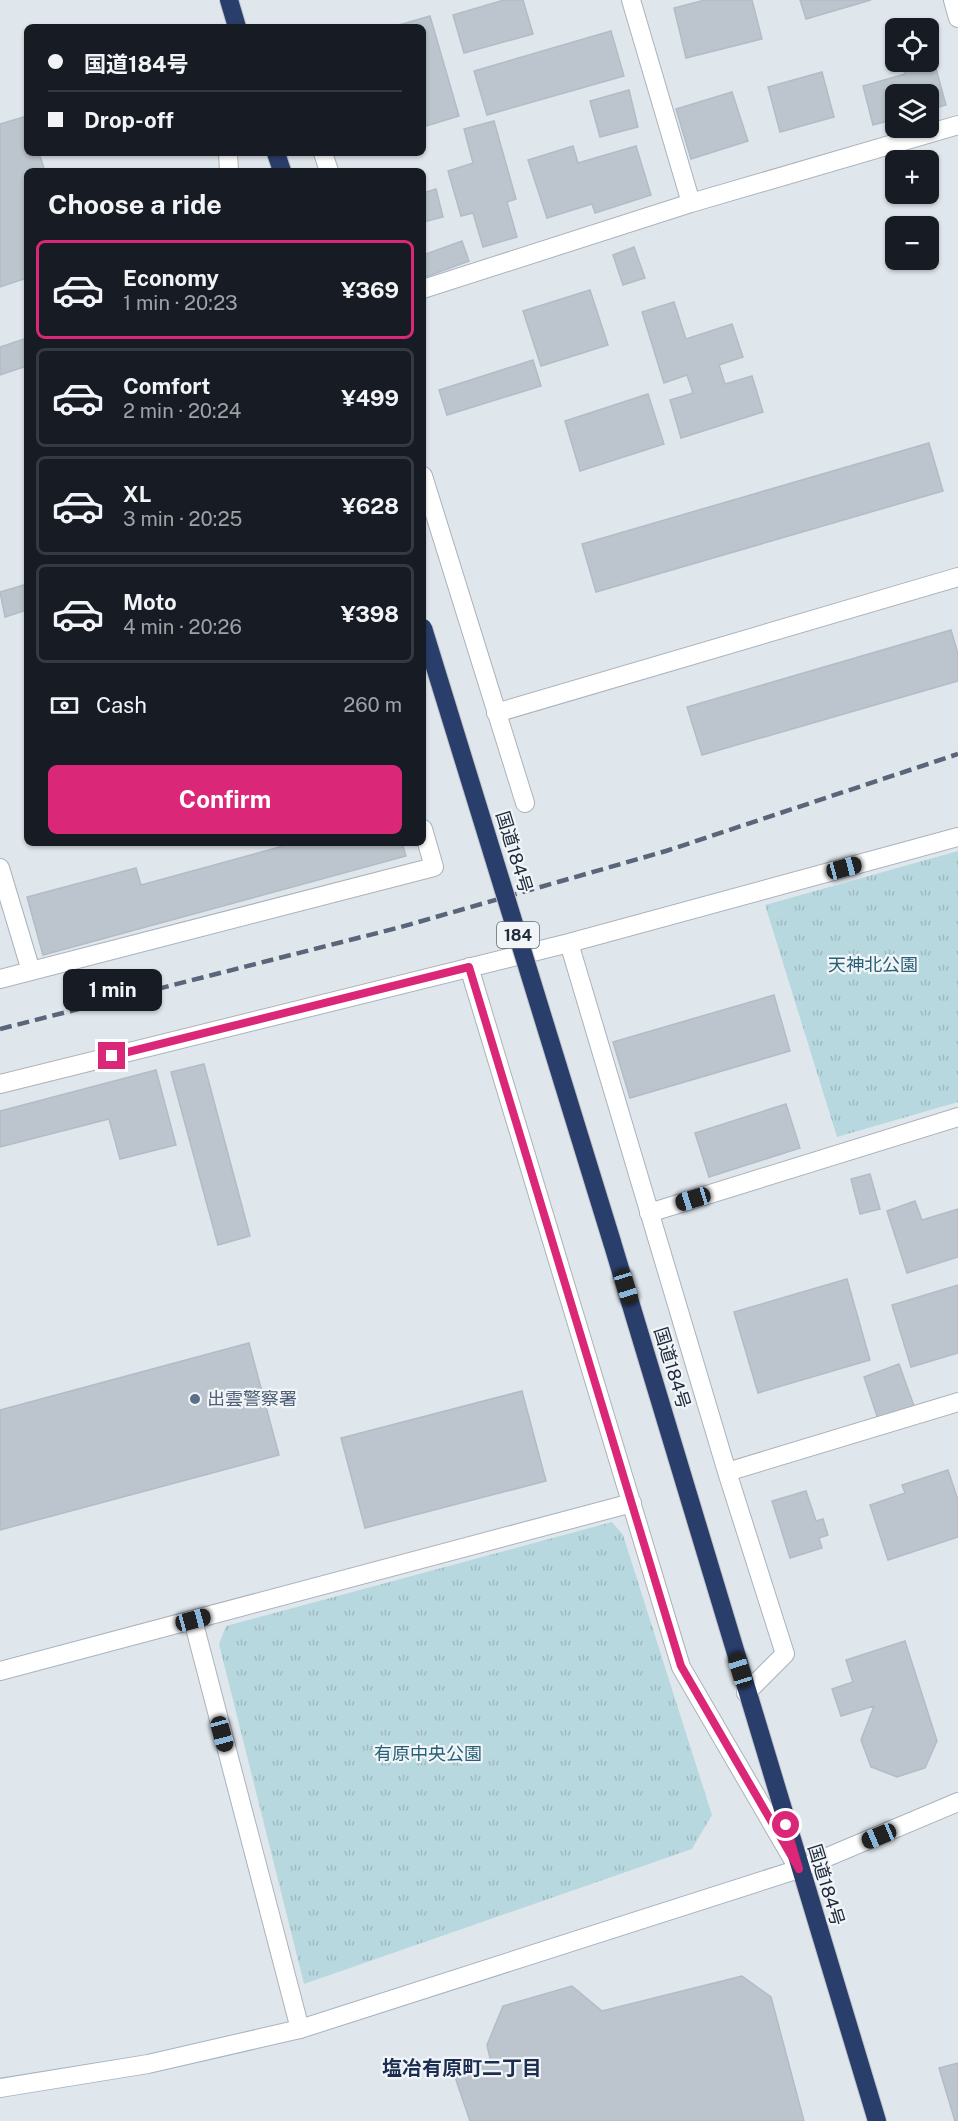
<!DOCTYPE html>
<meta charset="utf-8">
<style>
:root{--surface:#171b24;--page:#242831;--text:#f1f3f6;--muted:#9ea1a6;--line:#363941;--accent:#db2777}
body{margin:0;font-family:"Public Sans","Noto Sans JP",sans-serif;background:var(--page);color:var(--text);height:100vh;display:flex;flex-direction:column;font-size:22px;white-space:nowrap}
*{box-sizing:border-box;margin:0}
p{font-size:20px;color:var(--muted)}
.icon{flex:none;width:33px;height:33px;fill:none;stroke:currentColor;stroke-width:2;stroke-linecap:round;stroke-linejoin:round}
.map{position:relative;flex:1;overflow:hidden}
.sheet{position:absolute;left:24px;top:168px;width:402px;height:678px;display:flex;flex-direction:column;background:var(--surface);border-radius:9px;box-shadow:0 2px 4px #0004}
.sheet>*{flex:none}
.top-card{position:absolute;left:24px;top:24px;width:402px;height:132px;border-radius:9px;box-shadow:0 2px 4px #0004;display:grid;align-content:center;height:132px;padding:0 24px;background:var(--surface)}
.controls{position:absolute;left:885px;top:18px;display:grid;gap:12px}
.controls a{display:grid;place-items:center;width:54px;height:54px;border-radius:9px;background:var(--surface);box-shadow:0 2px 4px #0004;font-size:30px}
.end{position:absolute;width:27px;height:27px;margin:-14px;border:8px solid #db2777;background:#fff;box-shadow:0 0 0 3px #fff}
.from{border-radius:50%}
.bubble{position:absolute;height:42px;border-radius:9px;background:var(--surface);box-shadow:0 2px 4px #0004;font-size:20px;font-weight:700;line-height:42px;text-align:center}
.car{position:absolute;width:18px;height:36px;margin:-18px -9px;border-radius:8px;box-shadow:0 0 4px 2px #0007;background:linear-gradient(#222 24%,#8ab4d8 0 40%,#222 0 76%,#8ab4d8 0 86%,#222 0)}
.top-card b{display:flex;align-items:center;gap:21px;height:57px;font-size:22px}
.top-card b+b{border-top:2px solid var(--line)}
.top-card i{width:15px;height:15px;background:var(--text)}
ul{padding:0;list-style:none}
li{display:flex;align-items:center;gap:18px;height:99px;margin:0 12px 9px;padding:0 12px;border:3px solid var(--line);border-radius:9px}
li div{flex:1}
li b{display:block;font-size:22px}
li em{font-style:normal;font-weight:700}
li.current{border-color:var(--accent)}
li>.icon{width:54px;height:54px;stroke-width:1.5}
h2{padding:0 24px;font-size:27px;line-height:72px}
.pay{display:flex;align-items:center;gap:15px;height:66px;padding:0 24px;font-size:22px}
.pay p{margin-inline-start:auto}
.action{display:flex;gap:12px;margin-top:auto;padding:12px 24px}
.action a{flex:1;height:69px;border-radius:9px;background:var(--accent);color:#fff;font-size:24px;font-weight:700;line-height:69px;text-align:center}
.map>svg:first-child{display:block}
</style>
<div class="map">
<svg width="958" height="2121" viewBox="0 0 958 2121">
<defs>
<pattern id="park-tufts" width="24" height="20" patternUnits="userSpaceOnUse" patternTransform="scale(1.5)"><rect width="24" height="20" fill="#b8d8df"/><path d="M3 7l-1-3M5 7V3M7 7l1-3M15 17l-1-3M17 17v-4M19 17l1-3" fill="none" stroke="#9ebac0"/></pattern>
</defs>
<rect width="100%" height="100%" fill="#e0e7ec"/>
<path fill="url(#park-tufts)" d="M 958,851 L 958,1102 L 837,1137 L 765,905 Z
M 612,1522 L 623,1535 L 712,1815 L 692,1849 L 304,1984 L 219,1644 L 226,1626 Z"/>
<path fill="#bcc5cd" stroke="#b2bcc6" stroke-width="1.5" d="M 504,0 L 523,0 L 533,34 L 464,53 L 453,15 Z
M 705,0 L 752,0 L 762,39 L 686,58 L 674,8 Z
M 800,0 L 871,0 L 806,19 Z
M 430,16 L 459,116 L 423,127 L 423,27 L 392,27 Z
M 611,31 L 624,76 L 487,115 L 474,71 Z
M 932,54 L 946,105 L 928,110 L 928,94 L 896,94 L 896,119 L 873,125 L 863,86 L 905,74 L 901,62 L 928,62 L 928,55 Z
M 822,72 L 834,117 L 780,132 L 768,87 Z
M 629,90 L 638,127 L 600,137 L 590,101 Z
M 732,92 L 748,141 L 691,159 L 676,109 Z
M 27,116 L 27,153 L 39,153 L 45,171 L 27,171 L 27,278 L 0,287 L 0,124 Z
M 494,121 L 516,199 L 507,202 L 517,237 L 483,247 L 473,213 L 461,216 L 448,171 L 473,163 L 464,129 Z
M 573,146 L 578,163 L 636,146 L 651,195 L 595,213 L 592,204 L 547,218 L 528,160 Z
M 436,189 L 443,217 L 423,222 L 423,193 Z
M 462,241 L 469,261 L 423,278 L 423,255 Z
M 634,247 L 645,278 L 623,285 L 613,255 Z
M 590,290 L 608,345 L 541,366 L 523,311 Z
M 674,302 L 686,339 L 732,324 L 743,357 L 719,365 L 725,384 L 752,376 L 763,412 L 681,438 L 670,400 L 693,393 L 687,375 L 664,383 L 642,312 Z
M 27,338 L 27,366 L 0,375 L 0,347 Z
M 533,360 L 541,386 L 447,415 L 439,390 Z
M 648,394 L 664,444 L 580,471 L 565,421 Z
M 929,443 L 943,491 L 596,592 L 582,544 Z
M 27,584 L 27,610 L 5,617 L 0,592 Z
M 951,630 L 958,654 L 958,681 L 702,755 L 687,707 Z
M 294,843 L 402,843 L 406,856 L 43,955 L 27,897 L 136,868 L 141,885 Z
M 774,995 L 790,1051 L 630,1098 L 613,1042 Z
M 204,1064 L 250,1236 L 218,1245 L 171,1072 Z
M 156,1070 L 176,1145 L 120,1159 L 109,1119 L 0,1147 L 0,1111 Z
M 786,1104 L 800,1148 L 709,1177 L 695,1133 Z
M 870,1174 L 880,1209 L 860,1214 L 851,1179 Z
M 915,1201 L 922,1220 L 958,1209 L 958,1257 L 907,1273 L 887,1211 Z
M 847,1279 L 870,1360 L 758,1393 L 734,1312 Z
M 958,1285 L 958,1353 L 911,1367 L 892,1305 Z
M 249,1343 L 279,1455 L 0,1530 L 0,1410 Z
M 899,1364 L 914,1406 L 878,1419 L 864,1377 Z
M 522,1391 L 546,1481 L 365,1528 L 341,1438 Z
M 948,1470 L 958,1500 L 958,1537 L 888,1560 L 870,1505 L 905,1493 L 902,1485 Z
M 806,1491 L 816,1521 L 823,1519 L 828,1535 L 819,1538 L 822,1548 L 790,1558 L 772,1501 Z
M 905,1641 L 937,1741 L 925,1768 L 897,1777 L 871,1767 L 861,1740 L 874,1706 L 841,1716 L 832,1689 L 853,1682 L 846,1660 Z
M 742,1976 L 771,1997 L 804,2121 L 470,2121 L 453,2071 L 491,2063 L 487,2045 L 503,2006 L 572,1986 L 602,2011 Z
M 958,2063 L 958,2121 L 955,2121 L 939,2068 Z"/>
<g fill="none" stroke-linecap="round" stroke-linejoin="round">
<defs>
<path id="street" d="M 631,0 L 691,203
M 953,0 L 958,18
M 228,153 L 229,171
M 323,153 L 329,171
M 423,289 L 691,203 L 958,125
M 423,476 L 525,803
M 496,713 L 958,577
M 0,868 L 31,971
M 569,943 L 727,1472 L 958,1402
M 469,967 L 681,1667 L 795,1863
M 0,979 L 434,867 L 423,829
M 0,1084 L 569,943 L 958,837
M 649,1213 L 958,1117
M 727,1472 L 785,1654 L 746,1693
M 193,1620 L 300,2029
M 0,1671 L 632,1503"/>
<path id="secondary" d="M 0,2088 L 148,2064 L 300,2029 L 799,1869 L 958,1802"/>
<path id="highway" d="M 229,0 L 237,27
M 276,153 L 282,171
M 612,1242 L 877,2121"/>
</defs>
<use href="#street" stroke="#aab2bb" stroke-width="20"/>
<use href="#secondary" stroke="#a7b3c1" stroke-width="20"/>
<use href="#highway" stroke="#c1c4c9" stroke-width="20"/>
<use href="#street" stroke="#fff" stroke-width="18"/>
<use href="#secondary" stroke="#fff" stroke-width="18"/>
<use href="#highway" stroke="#2a3e6b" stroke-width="18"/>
<path stroke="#5a6579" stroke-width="4.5" stroke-dasharray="12 6" stroke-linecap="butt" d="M 0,1029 L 401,927 L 666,851 L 958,754"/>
<defs>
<path id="highway-bridge" d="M 423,628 L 612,1242"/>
</defs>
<use href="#highway-bridge" stroke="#c1c4c9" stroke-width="20" stroke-linecap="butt"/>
<use href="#highway-bridge" stroke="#2a3e6b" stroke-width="18"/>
</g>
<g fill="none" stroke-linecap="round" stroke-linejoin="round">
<path stroke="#db2777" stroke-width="8" d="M 112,1056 L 469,967 L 681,1666 L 799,1869 L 786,1825"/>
</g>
<circle fill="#5c6f8a" stroke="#f1f5f8" stroke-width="2" cx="195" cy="1399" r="6"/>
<g text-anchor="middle" stroke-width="4.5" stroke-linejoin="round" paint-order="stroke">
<rect fill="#f1f5f8" stroke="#5f6875" stroke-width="1.5" x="497" y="922" width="42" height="26" rx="4.5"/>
<g font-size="16" font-weight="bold" fill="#202b3d">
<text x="518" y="941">184</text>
</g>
<g font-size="18" fill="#202b3d" stroke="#f1f5f8">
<text transform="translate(514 852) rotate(73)" y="6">国道184号</text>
<text transform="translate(672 1368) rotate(73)" y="6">国道184号</text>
<text transform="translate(826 1885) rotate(73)" y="6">国道184号</text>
</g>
<g font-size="18" fill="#286076" stroke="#f1f5f8">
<text x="873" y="971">天神北公園</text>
<text x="428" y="1760">有原中央公園</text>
</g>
<g font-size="18" fill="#4e5e75" stroke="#f1f5f8" text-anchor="start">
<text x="207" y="1405">出雲警察署</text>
</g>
<g font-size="20" font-weight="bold" fill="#1b2d50" stroke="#f1f5f8">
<text x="462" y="2075">塩冶有原町二丁目</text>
</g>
</g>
</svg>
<div class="controls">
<a><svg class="icon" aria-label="locate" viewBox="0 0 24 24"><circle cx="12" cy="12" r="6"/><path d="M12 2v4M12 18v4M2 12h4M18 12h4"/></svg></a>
<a><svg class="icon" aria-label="layers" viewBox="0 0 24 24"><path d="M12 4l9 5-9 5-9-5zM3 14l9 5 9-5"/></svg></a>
<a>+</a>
<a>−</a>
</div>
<i class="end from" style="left:786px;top:1825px"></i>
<i class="end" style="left:112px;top:1056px"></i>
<div class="bubble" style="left:63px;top:969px;width:99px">1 min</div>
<i class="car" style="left:844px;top:868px;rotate:75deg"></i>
<i class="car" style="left:693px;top:1199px;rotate:253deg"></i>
<i class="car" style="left:626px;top:1287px;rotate:163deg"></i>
<i class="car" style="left:193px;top:1620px;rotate:75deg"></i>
<i class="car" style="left:740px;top:1670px;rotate:343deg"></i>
<i class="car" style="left:222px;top:1734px;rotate:165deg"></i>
<i class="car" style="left:879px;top:1836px;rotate:247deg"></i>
<div class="top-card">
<b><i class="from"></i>国道184号</b>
<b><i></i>Drop-off</b>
</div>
<section class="sheet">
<h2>Choose a ride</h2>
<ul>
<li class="current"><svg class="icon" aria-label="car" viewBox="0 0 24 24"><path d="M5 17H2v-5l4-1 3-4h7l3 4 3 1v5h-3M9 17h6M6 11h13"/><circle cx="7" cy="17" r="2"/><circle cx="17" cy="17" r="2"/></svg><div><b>Economy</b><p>1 min · 20:23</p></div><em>¥369</em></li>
<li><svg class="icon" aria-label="car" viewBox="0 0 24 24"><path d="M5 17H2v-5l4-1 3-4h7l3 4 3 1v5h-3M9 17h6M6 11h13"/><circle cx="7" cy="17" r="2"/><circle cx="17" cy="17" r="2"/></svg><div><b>Comfort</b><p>2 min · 20:24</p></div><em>¥499</em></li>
<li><svg class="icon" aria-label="car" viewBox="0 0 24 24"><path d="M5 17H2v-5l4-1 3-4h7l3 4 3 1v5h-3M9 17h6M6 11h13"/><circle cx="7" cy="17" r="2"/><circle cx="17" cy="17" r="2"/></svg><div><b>XL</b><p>3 min · 20:25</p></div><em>¥628</em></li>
<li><svg class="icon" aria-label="car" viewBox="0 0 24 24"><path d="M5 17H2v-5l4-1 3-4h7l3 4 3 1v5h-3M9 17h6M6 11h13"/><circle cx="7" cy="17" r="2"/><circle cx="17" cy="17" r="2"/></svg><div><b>Moto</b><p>4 min · 20:26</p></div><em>¥398</em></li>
</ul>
<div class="pay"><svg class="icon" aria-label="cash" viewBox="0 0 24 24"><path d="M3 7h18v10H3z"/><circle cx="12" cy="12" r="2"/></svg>Cash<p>260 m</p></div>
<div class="action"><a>Confirm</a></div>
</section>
</div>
